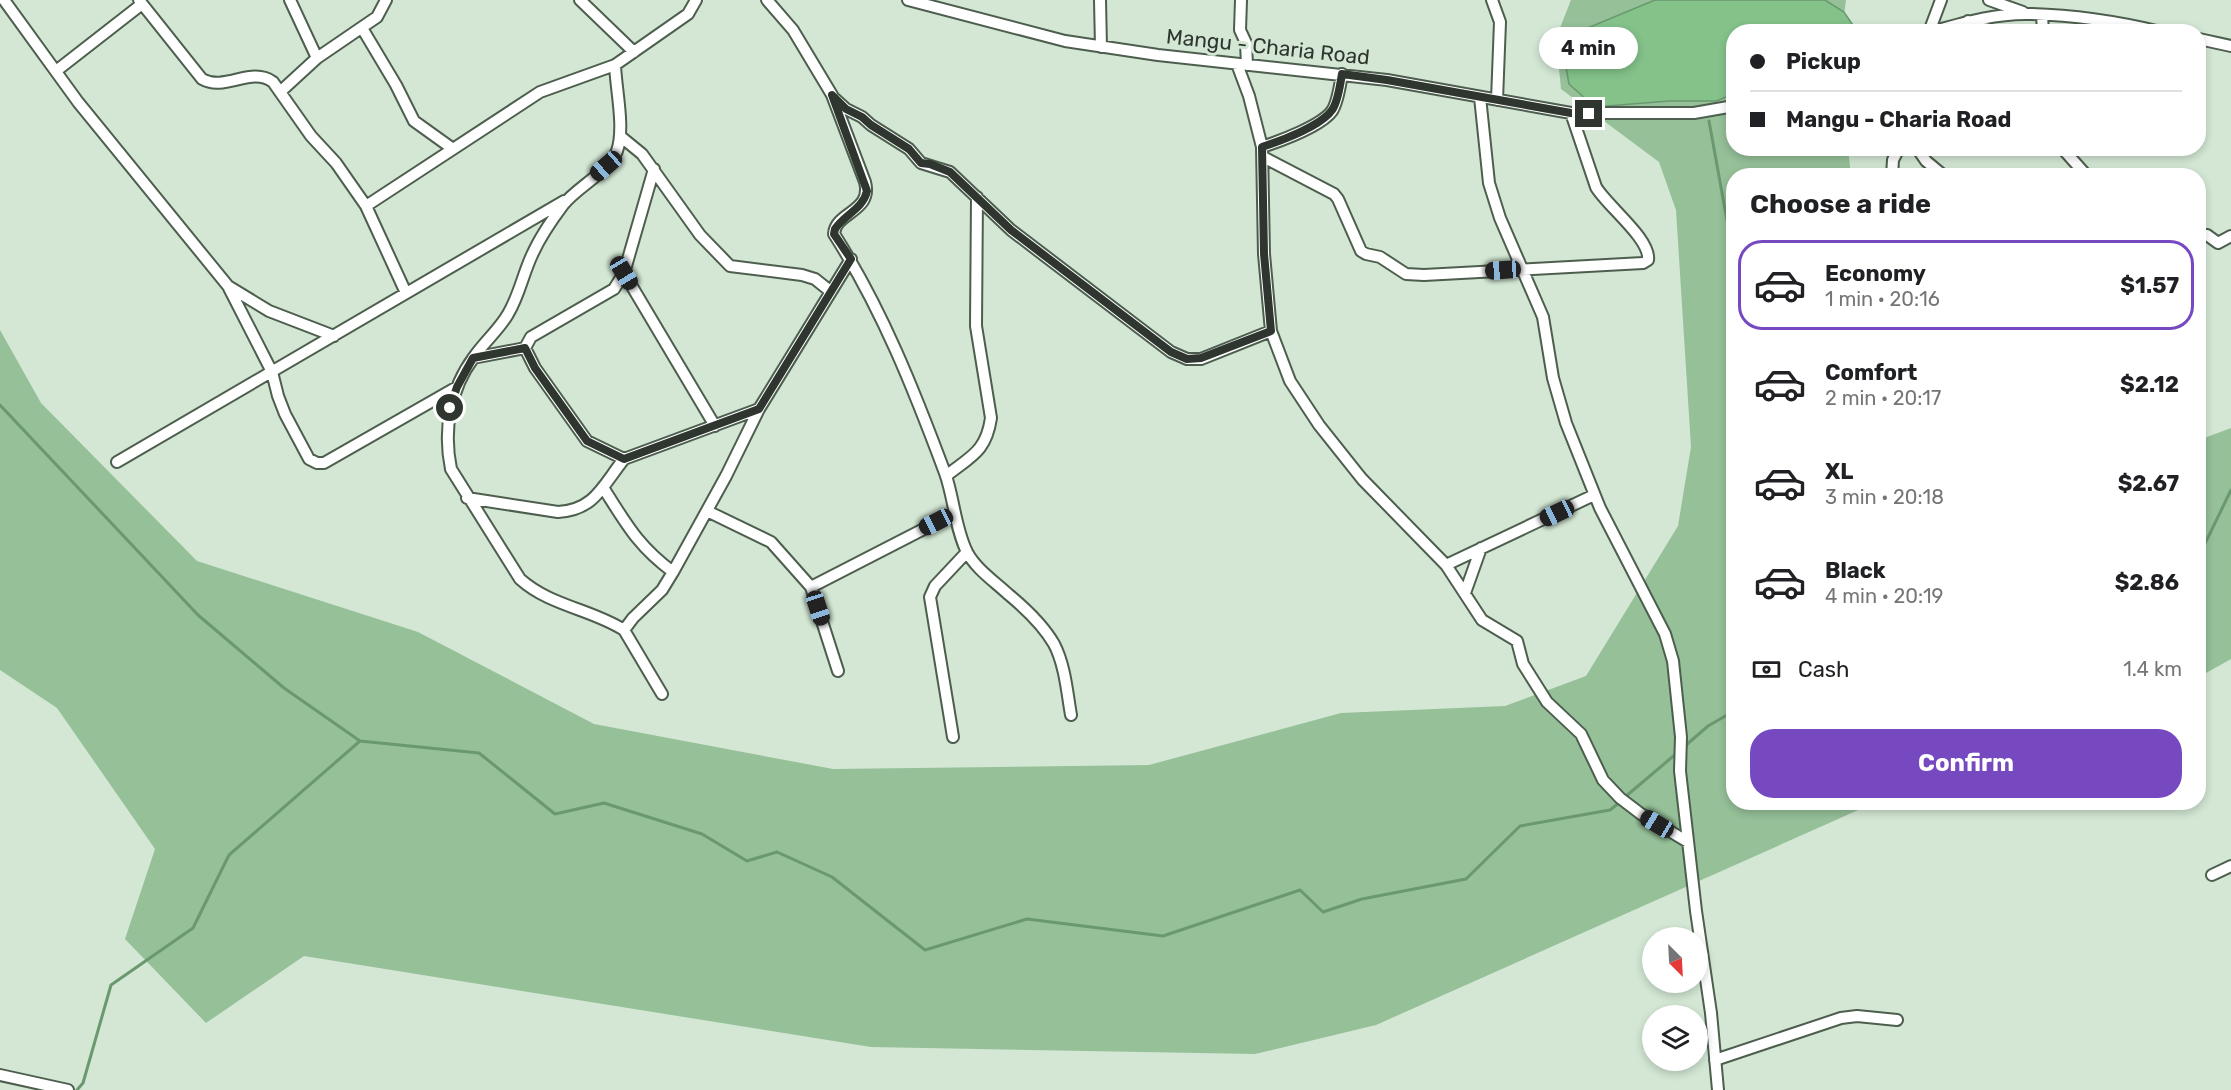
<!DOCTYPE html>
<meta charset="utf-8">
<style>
:root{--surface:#fff;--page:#f6f6f6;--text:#202124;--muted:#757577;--line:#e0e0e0;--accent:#7649c1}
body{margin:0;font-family:Rubik,sans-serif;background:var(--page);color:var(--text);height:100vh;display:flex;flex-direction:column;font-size:22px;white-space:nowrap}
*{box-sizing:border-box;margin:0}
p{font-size:20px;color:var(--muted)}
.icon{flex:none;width:33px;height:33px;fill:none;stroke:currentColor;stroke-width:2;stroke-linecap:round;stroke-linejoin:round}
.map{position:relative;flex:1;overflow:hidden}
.sheet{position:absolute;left:1726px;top:168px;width:480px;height:642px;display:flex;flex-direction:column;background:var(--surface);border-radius:24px;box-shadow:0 3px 9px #0003}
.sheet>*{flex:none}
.guide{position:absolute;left:1726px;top:24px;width:480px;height:132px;border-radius:24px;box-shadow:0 3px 9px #0003;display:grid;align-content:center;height:132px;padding:0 24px;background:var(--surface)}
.needle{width:39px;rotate:156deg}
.controls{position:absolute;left:1642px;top:927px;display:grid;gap:12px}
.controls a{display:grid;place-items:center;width:66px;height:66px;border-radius:50%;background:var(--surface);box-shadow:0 3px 9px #0003;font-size:30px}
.end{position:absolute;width:27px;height:27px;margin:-14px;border:8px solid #2e362f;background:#fff;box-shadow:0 0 0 3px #fff}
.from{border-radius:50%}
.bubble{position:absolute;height:42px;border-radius:21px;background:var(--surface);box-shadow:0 3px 9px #0003;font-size:20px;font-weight:700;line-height:42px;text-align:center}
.car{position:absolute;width:18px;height:36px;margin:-18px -9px;border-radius:8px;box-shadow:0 0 4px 2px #0007;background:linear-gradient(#222 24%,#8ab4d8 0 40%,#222 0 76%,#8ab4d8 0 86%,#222 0)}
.guide b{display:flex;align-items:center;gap:21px;height:57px;font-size:22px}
.guide b+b{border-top:2px solid var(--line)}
.guide i{width:15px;height:15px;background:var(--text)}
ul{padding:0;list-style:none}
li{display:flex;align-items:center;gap:18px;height:90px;margin:0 12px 9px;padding:0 12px;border:3px solid transparent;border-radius:24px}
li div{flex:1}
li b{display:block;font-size:22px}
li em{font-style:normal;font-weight:700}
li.selected{border-color:var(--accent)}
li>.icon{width:54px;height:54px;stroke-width:1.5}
h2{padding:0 24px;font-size:27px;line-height:72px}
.pay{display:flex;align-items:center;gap:15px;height:66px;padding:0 24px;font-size:22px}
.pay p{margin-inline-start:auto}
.cta{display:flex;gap:12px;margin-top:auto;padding:12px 24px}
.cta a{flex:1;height:69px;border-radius:24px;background:var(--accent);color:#fff;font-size:24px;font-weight:700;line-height:69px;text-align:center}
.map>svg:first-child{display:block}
</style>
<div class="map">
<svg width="2231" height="1090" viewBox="0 0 2231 1090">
<rect width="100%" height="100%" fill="#d3e7d4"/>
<path fill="#95c098" d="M 1571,0 L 1846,0 L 1842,31 L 1734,32 L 1734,148 L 1848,149 L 1851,175 L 1734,176 L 1734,802 L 1874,803 L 1376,1025 L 1255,1054 L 871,1047 L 304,956 L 206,1023 L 125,939 L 155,849 L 57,708 L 0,670 L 0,330 L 41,403 L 197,561 L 418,632 L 594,724 L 833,769 L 1149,765 L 1341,713 L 1505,706 L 1586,676 L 1678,526 L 1691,447 L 1676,210 L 1659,162 L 1561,89 L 1556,38 Z
M 2231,428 L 2231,659 L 2199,677 L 2199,440 Z"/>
<path fill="#84c28a" stroke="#6a986f" stroke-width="1.5" d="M 1655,0 L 1825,0 L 1844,12 L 1857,31 L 1734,32 L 1734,94 L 1716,101 L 1669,101 L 1595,107 L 1569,84 L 1561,39 Z"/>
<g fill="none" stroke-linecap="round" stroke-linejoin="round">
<path stroke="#6a986f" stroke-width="3" d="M 1709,121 L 1734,259
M 0,405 L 198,615 L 284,688 L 360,741 L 479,753 L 555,814 L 604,803 L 702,834 L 747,861 L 777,852 L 832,877 L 925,950 L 1027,919 L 1163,936 L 1300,890 L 1323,912 L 1362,899 L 1466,879 L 1520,826 L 1610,810 L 1620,802
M 2199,556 L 2231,490
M 1685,746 L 1708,726 L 1734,711
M 1625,797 L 1677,753
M 77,1090 L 83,1083 L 111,985 L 193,928 L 229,855 L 360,741"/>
<defs>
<path id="minor" d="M 4,0 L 78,102 L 228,286 L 269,311 L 334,336
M 139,0 L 202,79 C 225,92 251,66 273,82 L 311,136 L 336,163 L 366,206 L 406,293
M 290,0 L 317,58
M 580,0 L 634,52
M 767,0 L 793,30 L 832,95 L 865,182 C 873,212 835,212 834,234 C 882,309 914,390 945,473 C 954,498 955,528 967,552 C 976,569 994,581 1008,594 C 1025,608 1043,625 1054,644 C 1065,665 1067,692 1071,715
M 908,0 L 1065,41 L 1158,55 L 1387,80 L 1571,113 L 1694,113 L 1734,106
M 1100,0 L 1101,47
M 1241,0 L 1240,30 L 1246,43 L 1247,65
M 1492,0 L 1500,22 L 1497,100
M 1989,0 L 2023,12
M 2042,15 L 2043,32
M 1968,21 L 1995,32
M 362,28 L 396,85 L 414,121 L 453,149
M 1929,32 L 1941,0
M 1931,32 C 1963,23 1996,13 2030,14 C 2074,15 2119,22 2161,32
M 2199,39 L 2231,46
M 1237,64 L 1249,96 L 1262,147 L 1264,254 L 1271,331 L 1290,381 L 1319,425 L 1362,479 L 1446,565 L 1482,620 L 1517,641 L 1523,664 L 1547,702 L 1581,734 L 1603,780 L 1620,798 L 1641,814 L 1688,842
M 615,65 C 616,90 625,128 617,151 C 609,172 577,187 563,205 C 551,221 540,237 532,255 C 523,274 519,296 508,314 C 499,330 484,342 474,357 C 450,389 443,430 451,469 L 520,579 C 550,606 591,609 624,630
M 56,71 L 142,4
M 280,92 L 317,58 L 377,17 L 386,0
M 1480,97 L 1489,183 L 1500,218 L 1543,317 L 1553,378 L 1566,423 L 1600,508 L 1665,634 L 1673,661 L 1681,737 L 1680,771 L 1696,911 L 1711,1013 L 1718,1090
M 835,99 L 846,109 L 862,117 L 871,125 L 909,149 L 921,163 L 950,172 L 1011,230 L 1171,352 L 1187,359 L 1201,359 L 1271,331
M 620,136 L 642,154 L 700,235 L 730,266 L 802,275 L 815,279 L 830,291
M 1262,147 C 1280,141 1321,126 1332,111 C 1338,102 1340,85 1342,74
M 1917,148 L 1926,161 L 1944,176
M 2062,148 L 2087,176
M 1263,157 L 1334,194 L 1338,199 L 1361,251 L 1366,254 L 1380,257 L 1406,274 L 1424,275 L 1643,263 L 1648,260 C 1651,239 1606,205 1596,187 L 1571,113
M 1892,176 L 1893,160 L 1899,148
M 366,206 L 540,92 L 615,65 L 688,14 L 696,0
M 2199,235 L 2207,235 L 2218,243 L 2231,236
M 624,273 L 715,426
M 229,288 L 272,372 L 278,396 L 285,414 L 309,459 L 317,463 L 324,463 L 457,387
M 525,348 L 535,368 L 587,441 L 624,459
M 473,358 L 525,348 L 531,337 L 614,289 L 624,273 L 654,169
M 117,462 L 564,201
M 946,476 C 971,456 986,452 991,418 L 976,326 L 977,197
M 604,489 C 627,525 638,546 673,572
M 467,498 L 558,512 C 595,510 603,485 624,459 L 759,409
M 707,511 L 771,542 L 811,587
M 1446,565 L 1594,495
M 1465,593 L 1481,548
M 838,671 L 811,587 L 955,513
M 662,694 L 624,630 L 633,618 L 662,590 L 673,572 L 726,476 L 759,409 L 851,259
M 953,737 L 930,597 L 935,586 L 967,552
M 2212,875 L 2231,866
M 1715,1060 L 1841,1018 L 1857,1016 L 1897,1020
M 0,1075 L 68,1090"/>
</defs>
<use href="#minor" stroke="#4d5e4e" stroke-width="14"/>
<use href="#minor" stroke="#fff" stroke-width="10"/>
</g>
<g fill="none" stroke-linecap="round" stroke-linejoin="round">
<path stroke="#2e362f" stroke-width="8" d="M 450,408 L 457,387 L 473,358 L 525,348 L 535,368 L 587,441 L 624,459 L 759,409 L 851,259 L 834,234 L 835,229 C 845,214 863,209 867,191 L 832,95 L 846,109 L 862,117 L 871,125 L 909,149 L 921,163 L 930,164 L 950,172 L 1011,230 L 1171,352 L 1187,359 L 1201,358 L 1271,331 L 1264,254 L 1262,147 C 1280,141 1321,126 1332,110 C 1338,102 1340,85 1342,74 L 1387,80 L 1571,113 L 1589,114"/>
</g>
<g text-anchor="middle" stroke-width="6" stroke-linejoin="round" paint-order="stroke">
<g font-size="21" fill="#2e362f" stroke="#d3e7d4">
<text transform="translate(1268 47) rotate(6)" y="7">Mangu - Charia Road</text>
</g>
</g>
</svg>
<div class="controls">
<a><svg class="needle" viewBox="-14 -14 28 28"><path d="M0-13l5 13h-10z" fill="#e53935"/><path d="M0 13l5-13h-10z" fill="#757577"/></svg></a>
<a><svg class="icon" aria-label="layers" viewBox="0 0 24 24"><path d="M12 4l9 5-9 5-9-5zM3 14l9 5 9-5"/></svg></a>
</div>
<i class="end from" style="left:450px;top:408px"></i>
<i class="end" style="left:1589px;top:114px"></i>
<div class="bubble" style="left:1539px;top:27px;width:99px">4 min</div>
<i class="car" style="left:606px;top:166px;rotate:229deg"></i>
<i class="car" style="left:1503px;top:270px;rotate:266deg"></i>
<i class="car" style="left:624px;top:273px;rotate:149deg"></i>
<i class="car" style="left:1557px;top:513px;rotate:245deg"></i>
<i class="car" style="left:936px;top:522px;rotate:243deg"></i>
<i class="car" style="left:818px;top:608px;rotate:162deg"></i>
<i class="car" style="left:1657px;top:824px;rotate:301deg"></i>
<div class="guide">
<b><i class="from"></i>Pickup</b>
<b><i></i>Mangu - Charia Road</b>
</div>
<section class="sheet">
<h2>Choose a ride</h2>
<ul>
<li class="selected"><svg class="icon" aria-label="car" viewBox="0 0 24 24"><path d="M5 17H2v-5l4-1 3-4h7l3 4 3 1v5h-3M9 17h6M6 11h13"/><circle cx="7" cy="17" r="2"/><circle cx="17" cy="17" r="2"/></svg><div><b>Economy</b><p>1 min · 20:16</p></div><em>$1.57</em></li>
<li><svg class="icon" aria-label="car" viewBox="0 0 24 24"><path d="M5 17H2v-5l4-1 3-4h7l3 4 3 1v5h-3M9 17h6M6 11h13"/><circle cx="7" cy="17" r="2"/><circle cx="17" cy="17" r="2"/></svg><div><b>Comfort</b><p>2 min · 20:17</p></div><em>$2.12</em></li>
<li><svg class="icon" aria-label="car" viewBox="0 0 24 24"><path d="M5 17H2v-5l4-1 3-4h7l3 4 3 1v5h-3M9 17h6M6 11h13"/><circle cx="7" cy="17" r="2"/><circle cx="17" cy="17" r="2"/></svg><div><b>XL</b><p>3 min · 20:18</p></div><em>$2.67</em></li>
<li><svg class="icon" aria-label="car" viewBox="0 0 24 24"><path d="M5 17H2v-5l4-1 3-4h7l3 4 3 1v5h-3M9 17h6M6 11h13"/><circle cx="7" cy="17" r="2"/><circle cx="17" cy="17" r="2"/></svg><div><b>Black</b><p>4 min · 20:19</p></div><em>$2.86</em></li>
</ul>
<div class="pay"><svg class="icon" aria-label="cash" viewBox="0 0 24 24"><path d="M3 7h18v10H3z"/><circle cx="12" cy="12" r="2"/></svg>Cash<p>1.4 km</p></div>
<div class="cta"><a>Confirm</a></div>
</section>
</div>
